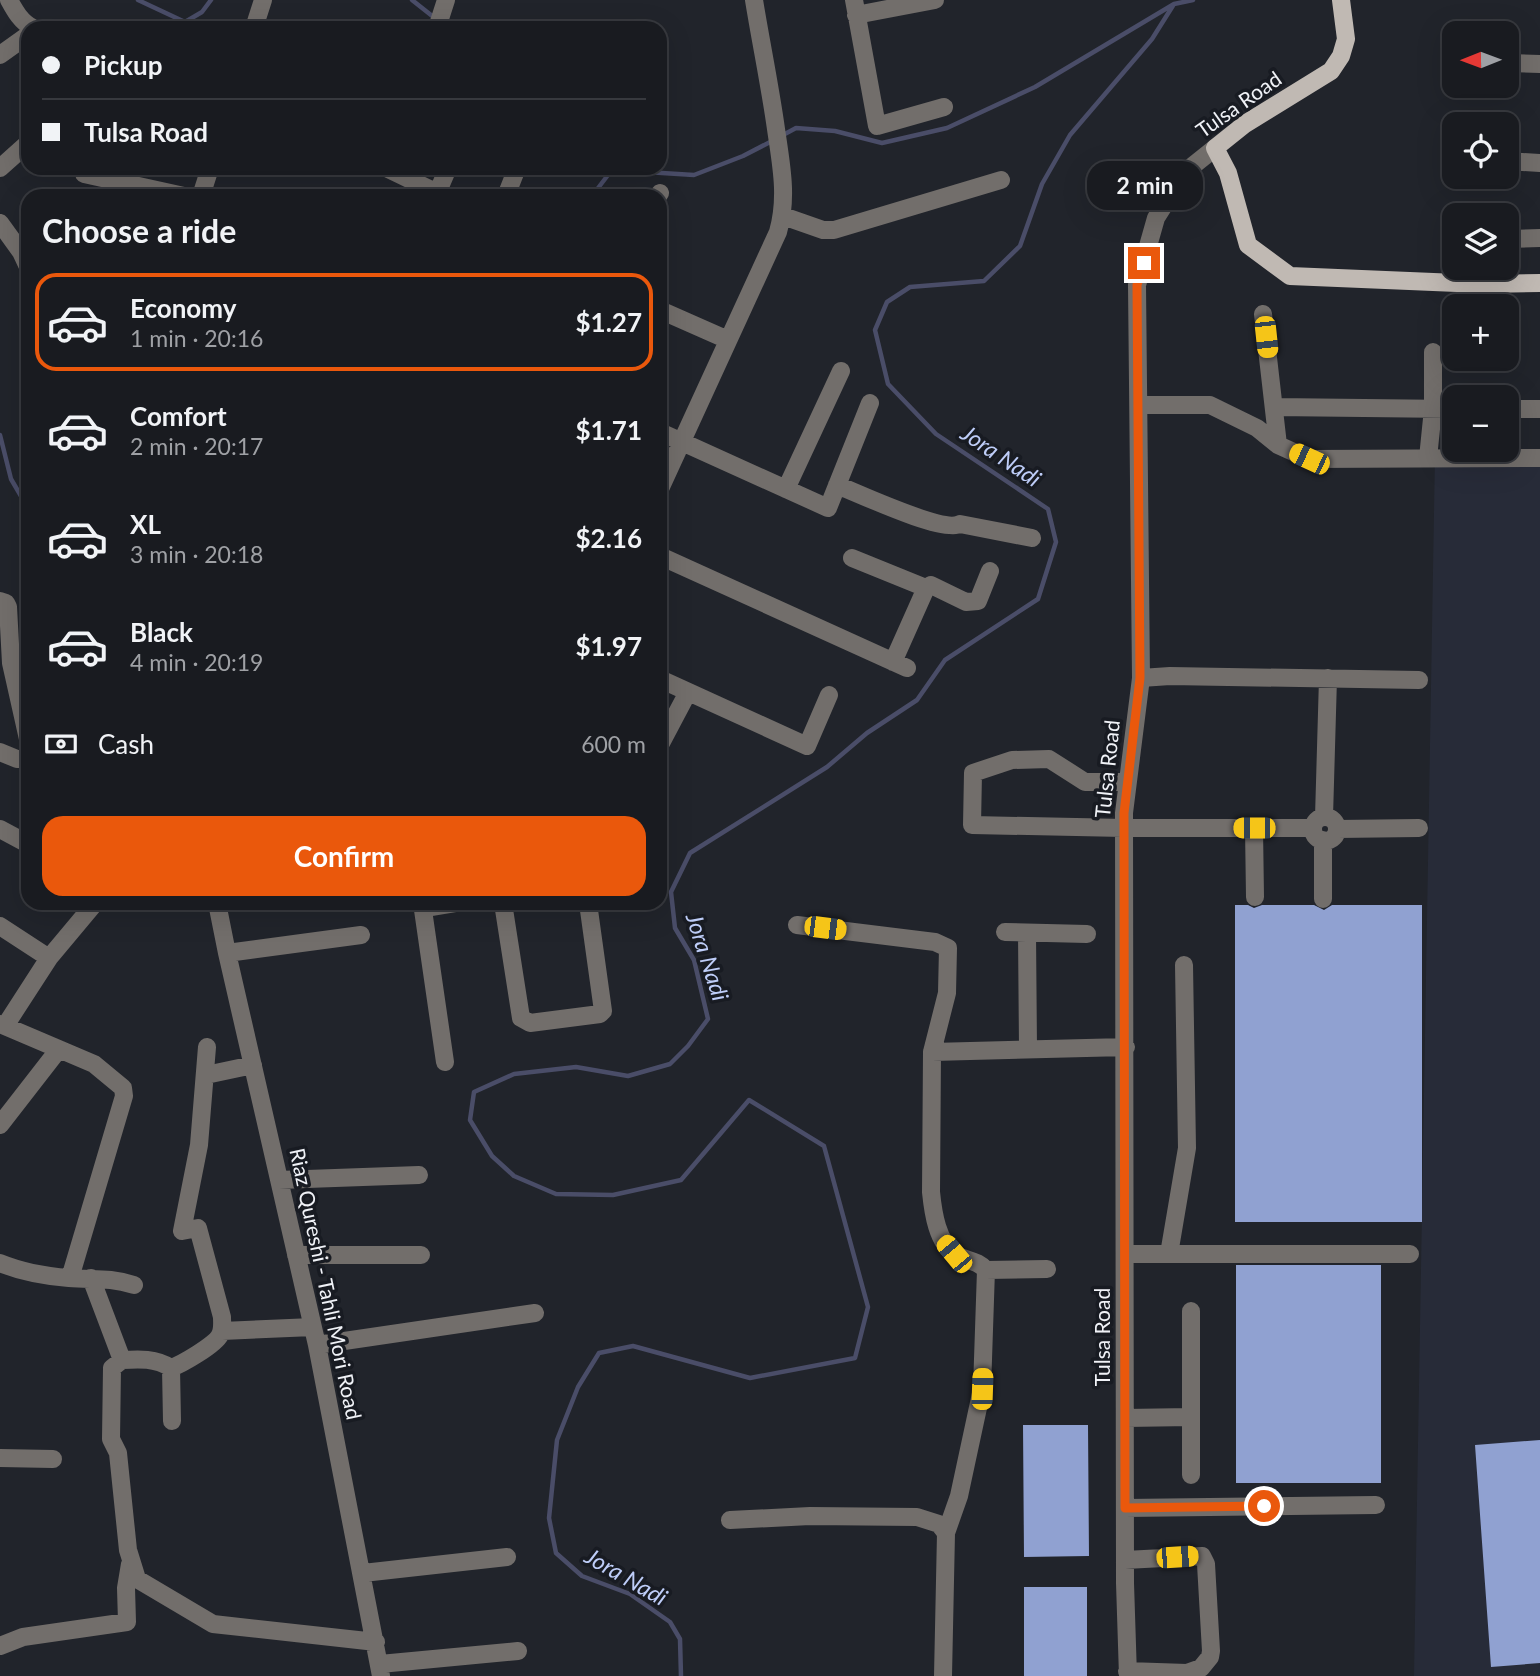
<!DOCTYPE html>
<meta charset="utf-8">
<style>
:root{--surface:#191b20;--page:#222429;--text:#f1f3f6;--muted:#9fa1a5;--line:#37393e;--accent:#ea580c}
body{margin:0;font-family:Lato,sans-serif;background:var(--page);color:var(--text);height:100vh;display:flex;flex-direction:column;font-size:26px;white-space:nowrap}
*{box-sizing:border-box;margin:0}
p{font-size:23px;color:var(--muted)}
.icon{flex:none;width:38px;height:38px;fill:none;stroke:currentColor;stroke-width:2;stroke-linecap:round;stroke-linejoin:round}
.map{position:relative;flex:1;overflow:hidden}
.drawer{position:absolute;left:21px;top:189px;width:646px;height:721px;display:flex;flex-direction:column;background:var(--surface);border-radius:21px;box-shadow:0 7px 28px #0002,0 0 0 2px var(--line)}
.drawer>*{flex:none}
.top-card{position:absolute;left:21px;top:21px;width:646px;height:154px;border-radius:21px;box-shadow:0 7px 28px #0002,0 0 0 2px var(--line);display:grid;align-content:center;height:154px;padding:0 21px;background:var(--surface)}
.needle{width:46px;rotate:269deg}
.controls{position:absolute;left:1442px;top:21px;display:grid;gap:14px}
.controls a{display:grid;place-items:center;width:77px;height:77px;border-radius:14px;background:var(--surface);box-shadow:0 7px 28px #0002,0 0 0 2px var(--line);font-size:35px}
.end{position:absolute;width:32px;height:32px;margin:-16px;border:9px solid #ea580c;background:#fff;box-shadow:0 0 0 4px #fff}
.from{border-radius:50%}
.bubble{position:absolute;height:49px;border-radius:21px;background:var(--surface);box-shadow:0 7px 28px #0002,0 0 0 2px var(--line);font-size:23px;font-weight:700;line-height:49px;text-align:center}
.car{position:absolute;width:21px;height:42px;margin:-21px -10px;border-radius:9px;box-shadow:0 0 5px 2px #0007;background:linear-gradient(#f5c518 24%,#345 0 40%,#f5c518 0 76%,#345 0 86%,#f5c518 0)}
.top-card b{display:flex;align-items:center;gap:24px;height:66px;font-size:26px}
.top-card b+b{border-top:2px solid var(--line)}
.top-card i{width:18px;height:18px;background:var(--text)}
ul{padding:0;list-style:none}
li{display:flex;align-items:center;gap:21px;height:98px;margin:0 14px 10px;padding:0 7px;border:4px solid transparent;border-radius:21px}
li div{flex:1}
li b{display:block;font-size:26px}
li em{font-style:normal;font-weight:700}
li.on{border-color:var(--accent)}
li>.icon{width:63px;height:63px;stroke-width:1.5}
h2{padding:0 21px;font-size:32px;line-height:84px}
.pay{display:flex;align-items:center;gap:18px;height:77px;padding:0 21px;font-size:26px}
.pay p{margin-inline-start:auto}
.action{display:flex;gap:14px;margin-top:auto;padding:14px 21px}
.action a{flex:1;height:80px;border-radius:21px;background:var(--accent);color:#fff;font-size:28px;font-weight:700;line-height:80px;text-align:center}
.map>svg:first-child{display:block}
</style>
<div class="map">
<svg width="1540" height="1676" viewBox="0 0 1540 1676">
<rect width="100%" height="100%" fill="#21242b"/>
<path fill="#272b38" d="M 1435,454 L 1540,455 L 1540,1676 L 1414,1676 Z"/>
<g fill="none" stroke-linecap="round" stroke-linejoin="round">
<path stroke="#4a4d68" stroke-width="4.5" d="M 138,0 L 185,22 L 202,12 L 211,0
M 412,0 L 436,19
M 783,135 L 796,128 L 835,131 L 882,143 L 947,128 L 1035,87 L 1174,4 L 1193,0
M 592,196 L 608,175 L 630,171 L 694,175 L 743,156 L 772,141
M 0,435 L 11,479 L 28,508
M 681,1676 L 680,1639 L 670,1622 L 630,1594 L 582,1576 L 556,1553 L 549,1518 L 557,1440 L 578,1387 L 599,1353 L 633,1346 L 750,1378 L 855,1358 L 868,1307 L 824,1146 L 749,1100 L 681,1180 L 613,1195 L 556,1194 L 514,1176 L 492,1156 L 470,1120 L 474,1092 L 514,1074 L 576,1067 L 628,1076 L 670,1064 L 688,1046 L 708,1019 L 694,960 L 675,928 L 671,892 L 690,853 L 827,767 L 867,733 L 917,700 L 945,660 L 1038,599 L 1056,542 L 1048,509 L 936,434 L 888,384 L 875,330 L 887,302 L 910,287 L 984,281 L 1020,246 L 1042,184 L 1070,135 L 1152,39 L 1174,4"/>
</g>
<path fill="#90a1d1" d="M 1235,905 L 1248,905 L 1254,908 L 1262,905 L 1314,905 L 1324,910 L 1332,905 L 1422,905 L 1422,1222 L 1235,1222 Z
M 1236,1265 L 1381,1265 L 1381,1483 L 1236,1483 Z
M 1023,1425 L 1088,1425 L 1089,1556 L 1024,1557 Z
M 1540,1440 L 1540,1663 L 1491,1667 L 1475,1445 Z
M 1024,1587 L 1087,1587 L 1087,1676 L 1024,1676 Z"/>
<g fill="none" stroke-linecap="round" stroke-linejoin="round">
<path stroke="#726e6b" stroke-width="18" d="M 9,0 C 15,11 21,22 33,28
M 854,0 L 877,126 L 944,107
M 856,15 L 935,0
M 50,28 L 61,28
M 254,28 L 263,0
M 437,28 L 446,0
M 0,55 L 28,35
M 1507,63 L 1540,64
M 1507,161 L 1540,163
M 0,168 L 28,143
M 386,168 L 444,196
M 84,174 L 184,196
M 201,196 L 210,168
M 436,196 L 448,168
M 506,196 L 517,168
M 658,196 L 660,193
M 783,216 L 823,230 L 834,230 L 1001,180
M 0,223 L 21,252 L 28,267
M 1507,239 L 1540,238
M 660,310 L 728,340
M 1263,314 L 1278,445
M 1139,405 L 1210,405 L 1257,428 L 1278,445 L 1309,459 L 1540,458
M 1274,407 L 1454,409
M 1507,409 L 1540,409
M 660,432 L 828,508 L 870,403
M 1428,458 L 1433,409 L 1433,352
M 837,485 C 860,494 942,533 960,524 L 1032,538
M 660,489 L 778,232 C 788,197 781,164 776,129 C 770,86 761,43 754,0
M 786,489 L 841,371
M 660,556 L 907,668
M 852,558 L 926,588 L 931,585 L 966,602 L 978,601 L 990,571
M 0,601 L 6,603 L 8,607 L 11,663 L 28,739
M 893,662 L 926,588
M 1141,678 L 1170,676 L 1419,680
M 660,679 L 807,746 L 829,695
M 660,745 L 688,692
M 0,752 L 17,759 L 28,759
M 1128,782 L 1085,782 L 1049,759 L 1012,760 L 973,773 L 972,825 L 1124,828 L 1313,828
M 1324,817 L 1328,678
M1313 829a12 12 0 1 1 24 0a12 12 0 1 1-24 0Z
M 1254,828 L 1255,897
M 0,829 L 28,844
M 1337,829 L 1419,828
M 1323,899 L 1323,840
M 217,903 L 227,953 L 317,1345 L 381,1676
M 422,903 L 445,1062
M 422,903 L 431,907 L 455,903
M 503,903 L 521,1018 L 530,1023 L 600,1014 L 603,1011 L 588,903
M 797,925 L 935,942 L 948,948 L 947,993 L 932,1052 L 931,1192 C 933,1212 937,1243 956,1255 C 966,1261 978,1260 986,1270 L 982,1389 L 959,1496 L 946,1533
M 0,926 L 49,958
M 1005,932 L 1087,934
M 1027,933 L 1028,1049
M 227,953 L 361,935
M 0,1024 L 94,1064 L 123,1088 L 124,1096 L 70,1278
M 5,1026 L 49,958 L 95,903
M 932,1052 L 1126,1047
M 206,1075 L 253,1065
M 0,1125 L 59,1049
M 279,1180 L 419,1175
M 1126,1254 L 1410,1254
M 1169,1254 L 1187,1148 L 1184,965
M 296,1255 L 421,1255
M 0,1263 C 22,1272 45,1276 69,1278 C 94,1280 109,1277 134,1285
M 986,1270 L 1047,1269
M 91,1278 L 122,1360 C 139,1359 156,1358 171,1368
M 1191,1311 L 1191,1475
M 222,1331 L 313,1327
M 317,1345 L 535,1313
M 122,1360 L 112,1368 L 111,1439 L 118,1453 L 128,1550 L 137,1579 L 213,1624 L 376,1642
M 171,1368 C 182,1364 215,1345 220,1335 C 223,1329 222,1323 222,1317 L 198,1228 L 182,1231 L 199,1145 L 207,1047
M 171,1368 L 172,1421
M 1125,1418 L 1191,1417
M 0,1458 L 53,1459
M 1125,1508 L 1376,1505
M 730,1520 L 810,1516 L 917,1517 L 939,1524 L 946,1533 L 943,1676
M 1125,1560 L 1202,1556 L 1206,1564 L 1211,1651 L 1210,1657 L 1201,1668 L 1187,1673 L 1127,1671
M 363,1573 L 507,1557
M 0,1646 L 23,1637 L 127,1622 L 126,1588 L 130,1564
M 380,1664 L 518,1651
M 1128,1676 L 1125,1583 L 1124,813 L 1141,678 L 1137,285 L 1156,218 L 1185,172 L 1215,148"/>
<path stroke="#c0b9b3" stroke-width="18" d="M 1341,0 L 1346,39 L 1341,56 L 1331,71 L 1245,124 L 1215,148 L 1228,173 L 1248,245 L 1290,276 L 1481,284 L 1540,283"/>
</g>
<g fill="none" stroke-linecap="round" stroke-linejoin="round">
<path stroke="#ea580c" stroke-width="9" d="M 1144,263 L 1137,285 L 1140,678 L 1124,813 L 1125,1508 L 1264,1506"/>
</g>
<g text-anchor="middle" stroke-width="7" stroke-linejoin="round" paint-order="stroke">
<g font-size="21" fill="#f0f2f7" stroke="#181b22">
<text transform="translate(1239 105) rotate(-35)" y="7">Tulsa Road</text>
<text transform="translate(1108 769) rotate(-84)" y="7">Tulsa Road</text>
<text transform="translate(325 1284) rotate(78)" y="7">Riaz Qureshi - Tahli Mori Road</text>
<text transform="translate(1103 1337) rotate(-90)" y="7">Tulsa Road</text>
</g>
<g font-size="23" font-style="italic" fill="#becdf8" stroke="#181b22">
<text transform="translate(1001 456) rotate(34)" y="8">Jora Nadi</text>
<text transform="translate(707 957) rotate(72)" y="8">Jora Nadi</text>
<text transform="translate(626 1577) rotate(30)" y="8">Jora Nadi</text>
</g>
</g>
</svg>
<div class="controls">
<a><svg class="needle" viewBox="-14 -14 28 28"><path d="M0-13l5 13h-10z" fill="#e53935"/><path d="M0 13l5-13h-10z" fill="#9fa1a5"/></svg></a>
<a><svg class="icon" aria-label="locate" viewBox="0 0 24 24"><circle cx="12" cy="12" r="6"/><path d="M12 2v4M12 18v4M2 12h4M18 12h4"/></svg></a>
<a><svg class="icon" aria-label="layers" viewBox="0 0 24 24"><path d="M12 4l9 5-9 5-9-5zM3 14l9 5 9-5"/></svg></a>
<a>+</a>
<a>−</a>
</div>
<i class="end from" style="left:1264px;top:1506px"></i>
<i class="end" style="left:1144px;top:263px"></i>
<div class="bubble" style="left:1087px;top:161px;width:116px">2 min</div>
<i class="car" style="left:1266px;top:337px;rotate:174deg"></i>
<i class="car" style="left:1309px;top:459px;rotate:295deg"></i>
<i class="car" style="left:1254px;top:828px;rotate:270deg"></i>
<i class="car" style="left:825px;top:928px;rotate:97deg"></i>
<i class="car" style="left:954px;top:1254px;rotate:320deg"></i>
<i class="car" style="left:982px;top:1389px;rotate:2deg"></i>
<i class="car" style="left:1177px;top:1557px;rotate:86deg"></i>
<div class="top-card">
<b><i class="from"></i>Pickup</b>
<b><i></i>Tulsa Road</b>
</div>
<section class="drawer">
<h2>Choose a ride</h2>
<ul>
<li class="on"><svg class="icon" aria-label="car" viewBox="0 0 24 24"><path d="M5 17H2v-5l4-1 3-4h7l3 4 3 1v5h-3M9 17h6M6 11h13"/><circle cx="7" cy="17" r="2"/><circle cx="17" cy="17" r="2"/></svg><div><b>Economy</b><p>1 min · 20:16</p></div><em>$1.27</em></li>
<li><svg class="icon" aria-label="car" viewBox="0 0 24 24"><path d="M5 17H2v-5l4-1 3-4h7l3 4 3 1v5h-3M9 17h6M6 11h13"/><circle cx="7" cy="17" r="2"/><circle cx="17" cy="17" r="2"/></svg><div><b>Comfort</b><p>2 min · 20:17</p></div><em>$1.71</em></li>
<li><svg class="icon" aria-label="car" viewBox="0 0 24 24"><path d="M5 17H2v-5l4-1 3-4h7l3 4 3 1v5h-3M9 17h6M6 11h13"/><circle cx="7" cy="17" r="2"/><circle cx="17" cy="17" r="2"/></svg><div><b>XL</b><p>3 min · 20:18</p></div><em>$2.16</em></li>
<li><svg class="icon" aria-label="car" viewBox="0 0 24 24"><path d="M5 17H2v-5l4-1 3-4h7l3 4 3 1v5h-3M9 17h6M6 11h13"/><circle cx="7" cy="17" r="2"/><circle cx="17" cy="17" r="2"/></svg><div><b>Black</b><p>4 min · 20:19</p></div><em>$1.97</em></li>
</ul>
<div class="pay"><svg class="icon" aria-label="cash" viewBox="0 0 24 24"><path d="M3 7h18v10H3z"/><circle cx="12" cy="12" r="2"/></svg>Cash<p>600 m</p></div>
<div class="action"><a>Confirm</a></div>
</section>
</div>
